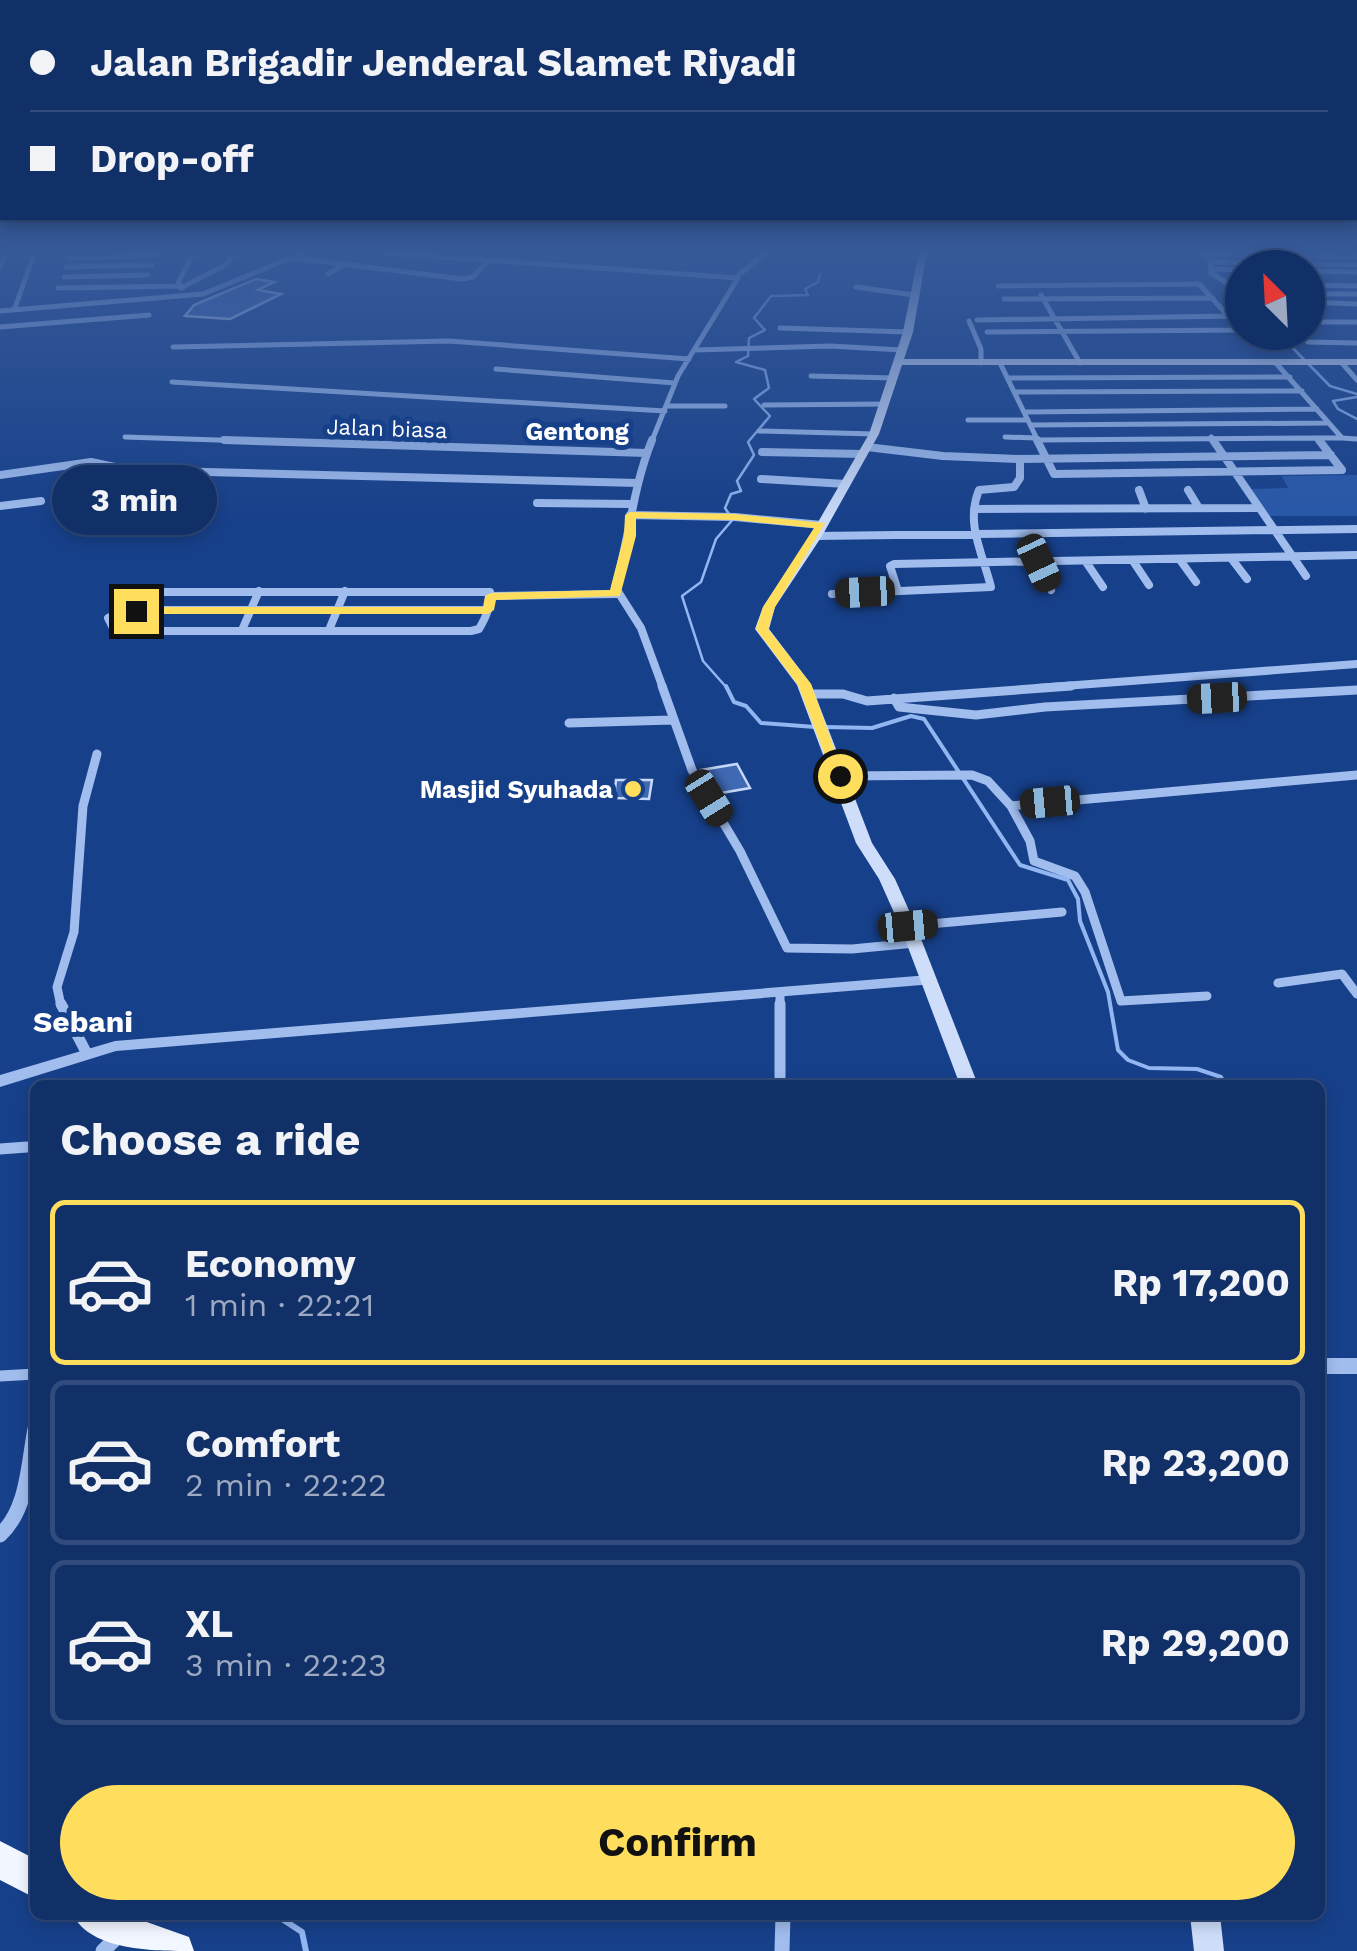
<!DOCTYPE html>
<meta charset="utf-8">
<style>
:root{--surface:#113068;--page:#1e3c71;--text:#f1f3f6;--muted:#9ca9c0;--line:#304b7c;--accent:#ffde5d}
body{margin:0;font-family:"Work Sans",sans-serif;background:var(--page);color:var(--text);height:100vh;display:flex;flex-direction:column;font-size:38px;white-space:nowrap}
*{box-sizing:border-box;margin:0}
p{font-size:32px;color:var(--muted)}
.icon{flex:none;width:55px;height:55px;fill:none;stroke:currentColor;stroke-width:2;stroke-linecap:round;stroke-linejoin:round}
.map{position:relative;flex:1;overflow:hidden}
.details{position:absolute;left:30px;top:1080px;width:1295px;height:840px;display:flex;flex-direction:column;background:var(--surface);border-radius:15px;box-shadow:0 5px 15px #0003,0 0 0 2px var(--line)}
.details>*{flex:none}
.guide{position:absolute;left:0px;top:0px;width:1358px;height:220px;box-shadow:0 5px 15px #0003,0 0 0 2px var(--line);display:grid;align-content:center;height:220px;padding:0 30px;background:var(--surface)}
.needle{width:65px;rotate:336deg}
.fabs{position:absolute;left:1225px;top:250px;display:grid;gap:20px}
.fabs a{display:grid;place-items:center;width:100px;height:100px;border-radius:50%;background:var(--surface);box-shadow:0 5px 15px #0003,0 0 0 2px var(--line);font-size:50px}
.end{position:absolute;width:45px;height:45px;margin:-22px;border:12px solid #ffde5d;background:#111;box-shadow:0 0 0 5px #111}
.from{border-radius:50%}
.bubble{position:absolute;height:70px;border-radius:35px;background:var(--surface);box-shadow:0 5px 15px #0003,0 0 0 2px var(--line);font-size:32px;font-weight:700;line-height:70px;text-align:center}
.car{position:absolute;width:30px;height:60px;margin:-30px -15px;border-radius:12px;box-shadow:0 0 8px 2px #0007;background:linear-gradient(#222 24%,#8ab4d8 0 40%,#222 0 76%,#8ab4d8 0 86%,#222 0)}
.guide b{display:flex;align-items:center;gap:35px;height:95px;font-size:38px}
.guide b+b{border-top:2px solid var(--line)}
.guide i{width:25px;height:25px;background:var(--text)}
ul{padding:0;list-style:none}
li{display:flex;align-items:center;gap:30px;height:165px;margin:0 20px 15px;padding:0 10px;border:5px solid var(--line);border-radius:15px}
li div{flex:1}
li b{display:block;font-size:38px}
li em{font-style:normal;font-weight:700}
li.on{border-color:var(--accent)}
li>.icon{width:90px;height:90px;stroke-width:1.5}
h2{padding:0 30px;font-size:45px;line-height:120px}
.cta{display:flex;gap:20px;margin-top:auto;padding:20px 30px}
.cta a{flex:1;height:115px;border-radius:60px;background:var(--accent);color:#111;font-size:40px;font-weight:700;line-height:115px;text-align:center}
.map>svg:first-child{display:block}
</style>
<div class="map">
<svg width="1357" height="1951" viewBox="0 0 1357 1951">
<rect width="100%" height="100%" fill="#17408a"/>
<path fill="#2958a9" d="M 1357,475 L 1357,516 L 1265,516 L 1249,489 L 1288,488 L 1282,476 Z"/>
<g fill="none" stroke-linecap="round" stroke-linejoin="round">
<path stroke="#92b6f1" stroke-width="2.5" d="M 1198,252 L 1210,262
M 1277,332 L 1330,386 L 1357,394
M 1357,397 L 1333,401 L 1338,409 L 1357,419
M 729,514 L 725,508 L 731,494 L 741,491 L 737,481 L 754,455 L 748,442 L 770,416 L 754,399 L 769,388 L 765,370 L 736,362 L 748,356 L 749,338 L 765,330 L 754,318 L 771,296 L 808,295 L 805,289 L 818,282 L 820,274
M 727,688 L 703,661 L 682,596 L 701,582 L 716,539 L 734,518"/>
<path stroke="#92b6f1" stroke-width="4" d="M 726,686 L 734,702 L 746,706 L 761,723 L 815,727
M 825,727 L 872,728 L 911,716 L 924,719 L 1020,865 L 1068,880 L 1078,899 L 1080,921 L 1108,992 L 1118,1050 L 1128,1060 L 1149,1068 L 1197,1069 L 1221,1077 L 1225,1085"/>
<path stroke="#92b6f1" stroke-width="6" d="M 276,1915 L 302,1932 L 306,1951"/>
</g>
<path fill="#3f69b3" stroke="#c6d9fa" stroke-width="2.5" d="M 256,279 L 274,282 L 258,290 L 281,294 L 230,319 L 185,316 L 194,305 Z
M 737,764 L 750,788 L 715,794 L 701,770 Z
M 616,780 L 652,780 L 649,799 L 614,798 Z"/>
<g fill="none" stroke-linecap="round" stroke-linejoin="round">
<path stroke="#a0bdee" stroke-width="5" d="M 373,252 L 738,278 L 678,376 L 651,443
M 1204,254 L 1357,257
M 68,258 L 157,255
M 295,258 L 462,279 L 473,277 L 489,260
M 1210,260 L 1211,273 L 1242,292
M 1212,262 L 1357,265
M 0,266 L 6,252
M 66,267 L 152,265
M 1212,269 L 1242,270
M 1308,271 L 1357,272
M 328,274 L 345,264
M 64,277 L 148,275
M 736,277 L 767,252
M 181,285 L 178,283 L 194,252
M 1308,285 L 1357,286
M 998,286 L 1199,284 L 1241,330
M 856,287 L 914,295
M 58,288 L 182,286
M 181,288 L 227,264 L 235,252
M 1308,294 L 1357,294
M 1041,295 L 1080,363
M 1004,299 L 1213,298
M 1308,302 L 1357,304
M 14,310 L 35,252
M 0,311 L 203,294 L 305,252
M 977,320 L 1229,316
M 969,321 L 981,349 L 981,363
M 1308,322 L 1357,322
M 0,327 L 149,315
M 780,328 L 908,332
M 987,332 L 1242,330
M 1298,332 L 1308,342 L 1357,343
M 173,347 L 449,341 L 689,359
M 695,350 L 830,346 L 902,350
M 1275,362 L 1342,438 L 1317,438
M 1341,362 L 1357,380
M 1000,363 L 1039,443
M 496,369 L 675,383
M 811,376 L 895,378
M 1009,378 L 1290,377
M 172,382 L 665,411
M 1016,392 L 1302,391
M 764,405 L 886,404
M 667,406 L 725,406
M 1025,412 L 1317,409
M 968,420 L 1028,420
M 1030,425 L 1327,423
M 759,431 L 874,434
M 125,437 L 305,443
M 1005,437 L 1036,438
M 1211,437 L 1215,443
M 1342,438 L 1357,439
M 1038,440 L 1317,438 L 1321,443"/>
<path stroke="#a0bdee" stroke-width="8" d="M 224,440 L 647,453
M 652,440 C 632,490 630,536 615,587 L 641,628 L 663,688
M 1037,440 L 1054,474 L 1342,470 L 1319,440
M 1213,440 L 1306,576
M 867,447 L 943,456 L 1020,459
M 762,452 L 863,454
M 0,475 L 91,462 L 129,470 L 638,483
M 761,479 L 846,484
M 1139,490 L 1146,509
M 1188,490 L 1199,508
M 537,503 L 630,504
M 0,506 L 41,501
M 974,509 L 1257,508
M 630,515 L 735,517 L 822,525
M 816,536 L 1357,529
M 1231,558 L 1247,579
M 1180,560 L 1196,582
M 1133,561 L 1149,585
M 1086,562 L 1103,587
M 1039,563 L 1051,590
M 898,591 L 890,566 L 894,564 L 1357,555
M 122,592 L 490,592 C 491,606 486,617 479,629 L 471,631 L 129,631 L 113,628 L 108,618 L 127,610 L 488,610
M 832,594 L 991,587 C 983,554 965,524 979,490 L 1014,487 L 1020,478 L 1020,459 L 1331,455
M 491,596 L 616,594
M 242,630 L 259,591
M 329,630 L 345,591
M 1037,688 L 1357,664"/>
<path stroke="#a0bdee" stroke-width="9" d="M 662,686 L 692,770 L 740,851 L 787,948 L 852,949 L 915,943
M 808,694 L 843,694 L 867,701 L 1071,686
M 894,698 L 899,707 L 976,715 L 1045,707 L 1357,690
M 569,723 L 672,720
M 840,776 L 972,775 L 988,781 L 1011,806 L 1357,775
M 1011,806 L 1030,841 L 1034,861 L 1075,876 L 1085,892 L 1121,1001 L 1207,996
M 908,926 L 1062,912
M 1278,983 L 1342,974 L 1357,994
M 780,992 L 780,1006
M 61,1006 L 57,987 L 74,932 L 83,806 L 97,754"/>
<path stroke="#a0bdee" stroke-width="11" d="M 61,1004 L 86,1052
M 780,1004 L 780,1085
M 0,1149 L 27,1147
M 0,1376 L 35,1374"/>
<path stroke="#a0bdee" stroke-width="15" d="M 0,1535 C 28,1509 28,1464 35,1429
M 103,1951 L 120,1934
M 782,1951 L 783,1915"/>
<path fill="#a0bdee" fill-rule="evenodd" d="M 929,975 L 937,980 L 934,984 L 116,1051 L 0,1087 L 0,1075 L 115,1041 Z
M 1320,1358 L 1357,1358 L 1357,1374 L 1320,1374 Z"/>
<path fill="#cdddfa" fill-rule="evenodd" d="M 919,252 L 927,252 L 913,332 L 904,359 L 1357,359 L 1357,365 L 902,365 L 879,434 L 822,536 L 775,607 L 769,629 L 811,684 L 872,843 L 895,879 L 916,926 L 978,1085 L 960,1085 L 900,926 L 879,879 L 856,843 L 797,685 L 755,629 L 763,607 L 810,536 L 869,434 L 903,332 Z
M 1190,1915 L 1220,1915 L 1224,1951 L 1194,1951 Z"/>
<path fill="#f3f7ff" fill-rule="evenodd" d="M 0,1841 L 35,1859 L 35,1898 L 0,1880 Z
M 73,1915 L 127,1915 L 189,1937 L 194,1951 C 153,1951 92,1951 73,1915 Z"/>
</g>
<linearGradient id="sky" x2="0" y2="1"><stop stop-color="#0d234c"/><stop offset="0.48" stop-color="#365998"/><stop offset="1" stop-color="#365998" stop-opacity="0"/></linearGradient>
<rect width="1357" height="525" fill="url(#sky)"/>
<path fill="#ffde5d" d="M 630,512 L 735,514 L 825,523 L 775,607 L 768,629 L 811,684 L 845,779 L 833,776 L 798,685 L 756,629 L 763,607 L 814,528 L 735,520 L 636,518 L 636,536 L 620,596 L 496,600 L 494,610 L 488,614 L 136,614 L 131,611 L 136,607 L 483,607 L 485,596 L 491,593 L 610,590 L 624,536 L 625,515 Z"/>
<circle fill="#ffde5d" stroke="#17408a" stroke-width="4" cx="633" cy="789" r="10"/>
<g text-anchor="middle" stroke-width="10" stroke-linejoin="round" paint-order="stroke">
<g font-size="22" fill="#fff" stroke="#17408a">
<text transform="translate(387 428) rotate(2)" y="8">Jalan biasa</text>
</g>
<g font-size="25" font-weight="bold" fill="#fff" stroke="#17408a">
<text x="577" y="440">Gentong</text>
</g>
<g font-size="25" font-weight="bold" fill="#fff" stroke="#17408a" text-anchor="end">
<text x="613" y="798">Masjid Syuhada</text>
</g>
<g font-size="30" font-weight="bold" fill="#fff" stroke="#17408a">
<text x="83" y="1032">Sebani</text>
</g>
</g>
</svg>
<div class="fabs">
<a><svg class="needle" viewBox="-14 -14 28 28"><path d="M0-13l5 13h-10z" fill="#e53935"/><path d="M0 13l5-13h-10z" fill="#9ca9c0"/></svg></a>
</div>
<i class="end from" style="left:840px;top:776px"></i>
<i class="end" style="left:136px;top:611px"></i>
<div class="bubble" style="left:52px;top:465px;width:165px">3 min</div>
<i class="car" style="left:1039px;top:563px;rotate:155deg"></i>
<i class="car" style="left:865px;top:592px;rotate:267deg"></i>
<i class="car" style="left:1217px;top:698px;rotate:267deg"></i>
<i class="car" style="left:709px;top:798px;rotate:148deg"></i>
<i class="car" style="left:1050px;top:802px;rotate:265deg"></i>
<i class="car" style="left:908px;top:926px;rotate:85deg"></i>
<div class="guide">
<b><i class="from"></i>Jalan Brigadir Jenderal Slamet Riyadi</b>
<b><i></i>Drop-off</b>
</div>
<section class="details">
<h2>Choose a ride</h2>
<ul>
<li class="on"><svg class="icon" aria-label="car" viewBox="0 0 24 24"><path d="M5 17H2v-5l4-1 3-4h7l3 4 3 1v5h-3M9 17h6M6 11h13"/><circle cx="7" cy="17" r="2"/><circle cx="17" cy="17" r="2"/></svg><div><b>Economy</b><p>1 min · 22:21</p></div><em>Rp 17,200</em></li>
<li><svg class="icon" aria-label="car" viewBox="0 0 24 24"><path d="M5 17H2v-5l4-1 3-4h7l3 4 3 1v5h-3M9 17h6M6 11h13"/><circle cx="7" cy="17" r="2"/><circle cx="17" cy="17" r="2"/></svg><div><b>Comfort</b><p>2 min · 22:22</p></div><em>Rp 23,200</em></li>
<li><svg class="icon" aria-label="car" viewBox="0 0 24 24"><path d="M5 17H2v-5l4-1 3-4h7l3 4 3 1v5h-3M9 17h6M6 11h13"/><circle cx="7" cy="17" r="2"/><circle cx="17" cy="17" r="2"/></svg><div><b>XL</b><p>3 min · 22:23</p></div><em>Rp 29,200</em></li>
</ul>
<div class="cta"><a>Confirm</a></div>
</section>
</div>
